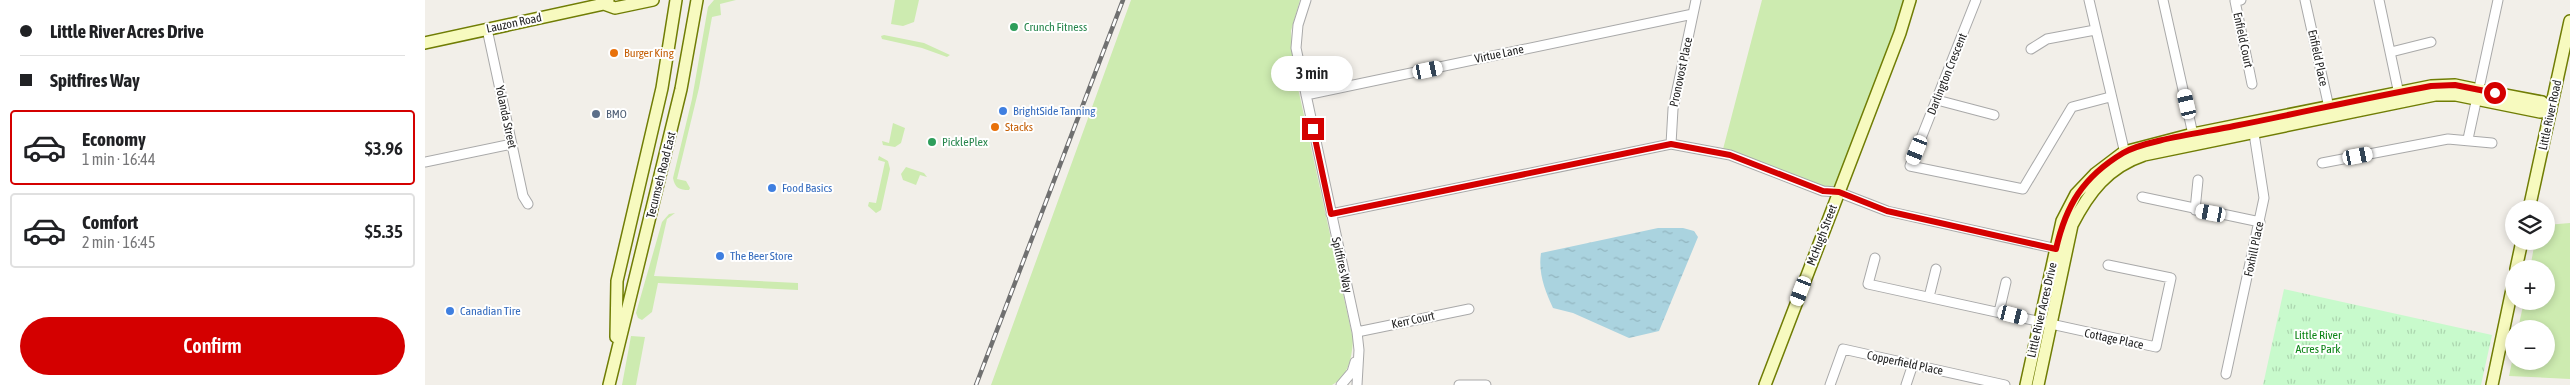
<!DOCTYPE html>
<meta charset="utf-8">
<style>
:root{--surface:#fff;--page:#f2f2f2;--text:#202124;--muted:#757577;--line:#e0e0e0;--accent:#d40000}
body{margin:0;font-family:"Asap Condensed",sans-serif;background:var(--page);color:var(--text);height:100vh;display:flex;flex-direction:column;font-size:19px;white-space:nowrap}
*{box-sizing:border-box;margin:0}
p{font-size:16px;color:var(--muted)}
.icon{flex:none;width:28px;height:28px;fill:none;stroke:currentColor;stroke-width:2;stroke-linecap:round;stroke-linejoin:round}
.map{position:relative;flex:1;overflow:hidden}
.drawer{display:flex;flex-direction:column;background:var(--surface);width:425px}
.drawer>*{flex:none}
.guide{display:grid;align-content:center;height:110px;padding:0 20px;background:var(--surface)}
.controls{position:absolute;left:2080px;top:200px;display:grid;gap:10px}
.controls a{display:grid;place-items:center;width:50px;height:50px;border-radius:50%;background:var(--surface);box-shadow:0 2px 8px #0003;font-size:25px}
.end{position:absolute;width:22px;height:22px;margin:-11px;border:6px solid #d40000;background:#fff;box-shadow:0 0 0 2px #fff}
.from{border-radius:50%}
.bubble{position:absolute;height:35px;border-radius:18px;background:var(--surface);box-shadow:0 2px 8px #0003;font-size:16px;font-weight:600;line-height:35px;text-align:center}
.car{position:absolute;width:15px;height:30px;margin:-15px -8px;border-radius:6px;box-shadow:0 0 4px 1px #0007;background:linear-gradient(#fff 24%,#345 0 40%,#fff 0 76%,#345 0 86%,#fff 0)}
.guide b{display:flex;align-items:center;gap:18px;height:48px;font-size:19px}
.guide b+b{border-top:1px solid var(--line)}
.guide i{width:12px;height:12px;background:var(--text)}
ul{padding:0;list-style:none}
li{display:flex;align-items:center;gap:15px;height:75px;margin:0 10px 8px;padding:0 10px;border:2px solid var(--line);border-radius:5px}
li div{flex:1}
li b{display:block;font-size:19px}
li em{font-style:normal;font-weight:600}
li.current{border-color:var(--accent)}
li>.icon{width:45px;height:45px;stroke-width:1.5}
.cta{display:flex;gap:10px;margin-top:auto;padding:10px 20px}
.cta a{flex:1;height:58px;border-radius:30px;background:var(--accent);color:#fff;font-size:20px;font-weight:600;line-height:58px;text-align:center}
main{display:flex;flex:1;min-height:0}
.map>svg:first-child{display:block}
</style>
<main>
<section class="drawer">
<div class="guide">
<b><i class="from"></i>Little River Acres Drive</b>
<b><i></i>Spitfires Way</b>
</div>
<ul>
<li class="current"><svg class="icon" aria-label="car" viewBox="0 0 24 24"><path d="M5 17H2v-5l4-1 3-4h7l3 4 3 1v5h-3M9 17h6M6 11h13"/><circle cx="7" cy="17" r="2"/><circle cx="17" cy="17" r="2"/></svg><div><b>Economy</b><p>1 min · 16:44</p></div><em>$3.96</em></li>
<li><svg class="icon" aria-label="car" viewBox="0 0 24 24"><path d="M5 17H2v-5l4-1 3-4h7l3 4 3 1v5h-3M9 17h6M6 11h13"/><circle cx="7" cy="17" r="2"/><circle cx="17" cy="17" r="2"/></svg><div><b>Comfort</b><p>2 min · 16:45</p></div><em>$5.35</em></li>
</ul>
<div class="cta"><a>Confirm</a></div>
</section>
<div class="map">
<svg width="2145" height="385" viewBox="0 0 2145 385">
<defs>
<pattern id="park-tufts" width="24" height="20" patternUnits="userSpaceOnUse" patternTransform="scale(1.25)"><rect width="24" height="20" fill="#c8facc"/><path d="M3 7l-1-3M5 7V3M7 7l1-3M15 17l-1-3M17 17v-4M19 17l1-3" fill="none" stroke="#acd6af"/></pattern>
<pattern id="water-ripples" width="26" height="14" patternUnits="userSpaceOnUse" patternTransform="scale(1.25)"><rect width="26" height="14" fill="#aad3df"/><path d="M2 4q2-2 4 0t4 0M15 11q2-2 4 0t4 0" fill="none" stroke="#92b5bf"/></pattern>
</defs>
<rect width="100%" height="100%" fill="#f2efe9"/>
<path fill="#cdebb0" d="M 289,0 L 311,0 L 295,4 L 296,15 L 287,17 L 274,88 L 252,179 L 261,181 L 265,188 L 264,190 C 254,190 250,188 248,178 L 267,99 L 283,7 Z
M 470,0 L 494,0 L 489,22 L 478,26 L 466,24 Z
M 706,0 L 875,0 L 866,31 L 869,70 L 928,339 C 927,357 924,376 907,385 L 566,385 Z
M 1337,0 L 1485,0 L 1413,192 L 1297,153 Z
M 459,35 L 499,43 L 525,55 L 522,57 L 497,48 L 457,39 L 456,36 Z
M 468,123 L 480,128 L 476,143 L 470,147 L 458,145 L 457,141 L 464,143 Z
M 454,156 L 463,161 L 465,169 L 456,210 L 451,213 L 443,206 L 444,202 L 451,203 L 460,162 L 453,160 Z
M 481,167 L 499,173 L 502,177 L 495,175 L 491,185 L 478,180 L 476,174 Z
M 250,213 L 242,219 L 229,276 L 373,283 L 373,290 L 233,283 L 227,312 L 217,320 L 213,318 L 211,313 L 237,222 L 244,214 Z
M 2145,223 L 2145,379 L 2084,376 L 2089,352 L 2089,361 L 2121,361 L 2121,329 L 2093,329 L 2099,301 L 2121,301 L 2121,269 L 2105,269 L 2110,241 L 2121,241 L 2121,225 Z
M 206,336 L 220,337 L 211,385 L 197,385 Z"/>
<path fill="url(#park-tufts)" d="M 1859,289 L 2067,335 L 2056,385 L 1838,385 Z"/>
<path fill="url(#water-ripples)" d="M 1233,228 L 1258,228 L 1269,231 L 1273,237 L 1234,331 L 1204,338 L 1148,313 L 1128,308 C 1120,291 1113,273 1116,253 Z"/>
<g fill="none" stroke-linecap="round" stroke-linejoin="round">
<defs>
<path id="street" d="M 881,0 L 873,25 L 871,48 L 932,332 L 934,350 L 932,385
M 1551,0 L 1485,166 L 1598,189 L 1647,107 L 1685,97
M 1664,0 L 1701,158
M 1738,0 L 1769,139
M 1816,0 L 1810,1 L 1827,84
M 1880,0 L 1905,112
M 1954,0 L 1975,99
M 62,29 L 98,196 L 103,204
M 1606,49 L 1622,39 L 1670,30
M 1966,52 L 2006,42
M 881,95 L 1268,14
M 1512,100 L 1569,115
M 2043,139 L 2073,0
M 1246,144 L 1248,109 L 1271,0
M 0,162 L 87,144
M 1897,163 L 2023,139 L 2067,143
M 1717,197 L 1835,222
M 1770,210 L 1773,180
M 906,214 L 1246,144 L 1305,155 L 1398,191 L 1413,192 L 1462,211 L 1637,250
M 1450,258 L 1443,284 L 1731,347 L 1746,278 L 1683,265
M 1504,297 L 1511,269
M 1574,312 L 1581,282
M 932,332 L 1044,309
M 1801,374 L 1839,198 L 1828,127
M 916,385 L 927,372 L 930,362
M 1034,385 L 1061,385
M 1405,385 L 1418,349 L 1580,385
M 1481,385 L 1488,364"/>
<path id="secondary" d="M 179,4 L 190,8 L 228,0
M 0,43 L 179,4 L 183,0
M 2104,209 L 2145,21
M 2091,269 L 2097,241
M 191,337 L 192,281 L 237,88 L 251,0
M 184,385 L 256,89 L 272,0
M 1340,385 L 1475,33 L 1485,0
M 1601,385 L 1637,221 L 1651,194 L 1670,174 L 1699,152 L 1768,134 L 2006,86 L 2030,85 L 2054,90 L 2117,102 L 2126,110
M 1613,385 L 1647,225 C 1664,192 1683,167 1719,155 L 2010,95 L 2031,95 L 2115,112 L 2126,110
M 2067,385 L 2089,280"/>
</defs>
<use href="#street" stroke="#a9a9a9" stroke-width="11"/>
<use href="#secondary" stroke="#707d05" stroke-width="14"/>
<use href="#street" stroke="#fff" stroke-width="9"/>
<use href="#secondary" stroke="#f7fabf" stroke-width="11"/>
<defs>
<path id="rail" d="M 551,385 L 698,0"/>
</defs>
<use href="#rail" stroke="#707070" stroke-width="4.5"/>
<use href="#rail" stroke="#fff" stroke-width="2.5" stroke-dasharray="8" stroke-linecap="butt"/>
</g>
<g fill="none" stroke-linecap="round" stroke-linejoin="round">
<path stroke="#d40000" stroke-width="6" d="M 888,129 L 906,214 L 1246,144 L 1305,155 L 1398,191 L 1414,192 L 1462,211 L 1631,249 C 1641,205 1658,177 1698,153 C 1720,140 1782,132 1809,126 C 1875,113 1940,98 2006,86 L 2030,85 L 2070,93"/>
</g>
<g fill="#2e9e5b" stroke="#fff" stroke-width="2">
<circle cx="589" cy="27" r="5"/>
<circle cx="507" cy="142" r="5"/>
</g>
<g fill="#e8710a" stroke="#fff" stroke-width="2">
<circle cx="189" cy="53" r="5"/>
<circle cx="570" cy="127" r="5"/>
</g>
<g fill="#3f7fe0" stroke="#fff" stroke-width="2">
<circle cx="578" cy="111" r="5"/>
<circle cx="347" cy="188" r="5"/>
<circle cx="295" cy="256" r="5"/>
<circle cx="25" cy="311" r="5"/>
</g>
<circle fill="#5c6f8a" stroke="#fff" stroke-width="2" cx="171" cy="114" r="5"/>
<g text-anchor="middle" stroke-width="4" stroke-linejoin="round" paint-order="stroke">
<g font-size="12" fill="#222" stroke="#fff">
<text transform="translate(89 23) rotate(-12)" y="4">Lauzon Road</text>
<text transform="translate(1818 40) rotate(78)" y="4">Enfield Court</text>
<text transform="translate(1074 54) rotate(-12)" y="4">Virtue Lane</text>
<text transform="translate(1893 58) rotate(78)" y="4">Enfield Place</text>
<text transform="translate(1256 72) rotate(-78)" y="4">Pronovost Place</text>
<text transform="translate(1522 74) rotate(-68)" y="4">Darlington Crescent</text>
<text transform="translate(2125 115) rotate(-78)" y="4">Little River Road</text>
<text transform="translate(81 117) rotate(78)" y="4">Yolanda Street</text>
<text transform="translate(236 175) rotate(-76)" y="4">Tecumseh Road East</text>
<text transform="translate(1397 235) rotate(-69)" y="4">McHugh Street</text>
<text transform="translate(1829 249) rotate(-78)" y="4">Foxhill Place</text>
<text transform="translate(917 265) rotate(77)" y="4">Spitfires Way</text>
<text transform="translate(1617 310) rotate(-77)" y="4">Little River Acres Drive</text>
<text transform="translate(988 320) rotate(-12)" y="4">Kerr Court</text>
<text transform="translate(1689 339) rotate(12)" y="4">Cottage Place</text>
<text transform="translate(1480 363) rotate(12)" y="4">Copperfield Place</text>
</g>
<g font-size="12" fill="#27864d" stroke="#fff" text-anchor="start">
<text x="599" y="31">Crunch Fitness</text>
<text x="517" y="146">PicklePlex</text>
</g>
<g font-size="12" fill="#c56008" stroke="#fff" text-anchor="start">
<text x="199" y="57">Burger King</text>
<text x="580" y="131">Stacks</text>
</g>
<g font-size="12" fill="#366cbe" stroke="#fff" text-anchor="start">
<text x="588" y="115">BrightSide Tanning</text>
<text x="357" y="192">Food Basics</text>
<text x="305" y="260">The Beer Store</text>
<text x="35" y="315">Canadian Tire</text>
</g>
<g font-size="12" fill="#4e5e75" stroke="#fff" text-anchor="start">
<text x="181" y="118">BMO</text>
</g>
<g font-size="12" fill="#0c8416" stroke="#fff">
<text x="1893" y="339">Little River<tspan x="1893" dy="14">Acres Park</tspan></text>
</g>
</g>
</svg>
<div class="controls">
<a><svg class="icon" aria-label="layers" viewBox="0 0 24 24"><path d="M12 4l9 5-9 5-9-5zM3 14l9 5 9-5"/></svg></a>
<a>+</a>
<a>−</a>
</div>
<i class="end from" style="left:2070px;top:93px"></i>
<i class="end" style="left:888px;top:129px"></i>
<div class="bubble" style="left:846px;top:56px;width:82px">3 min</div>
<i class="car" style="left:1003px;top:70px;rotate:78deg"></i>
<i class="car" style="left:1762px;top:104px;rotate:347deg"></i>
<i class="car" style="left:1492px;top:150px;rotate:202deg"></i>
<i class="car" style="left:1933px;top:156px;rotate:79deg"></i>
<i class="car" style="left:1786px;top:213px;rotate:280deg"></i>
<i class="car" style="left:1376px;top:291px;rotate:201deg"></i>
<i class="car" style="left:1588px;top:315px;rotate:104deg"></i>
</div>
</main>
